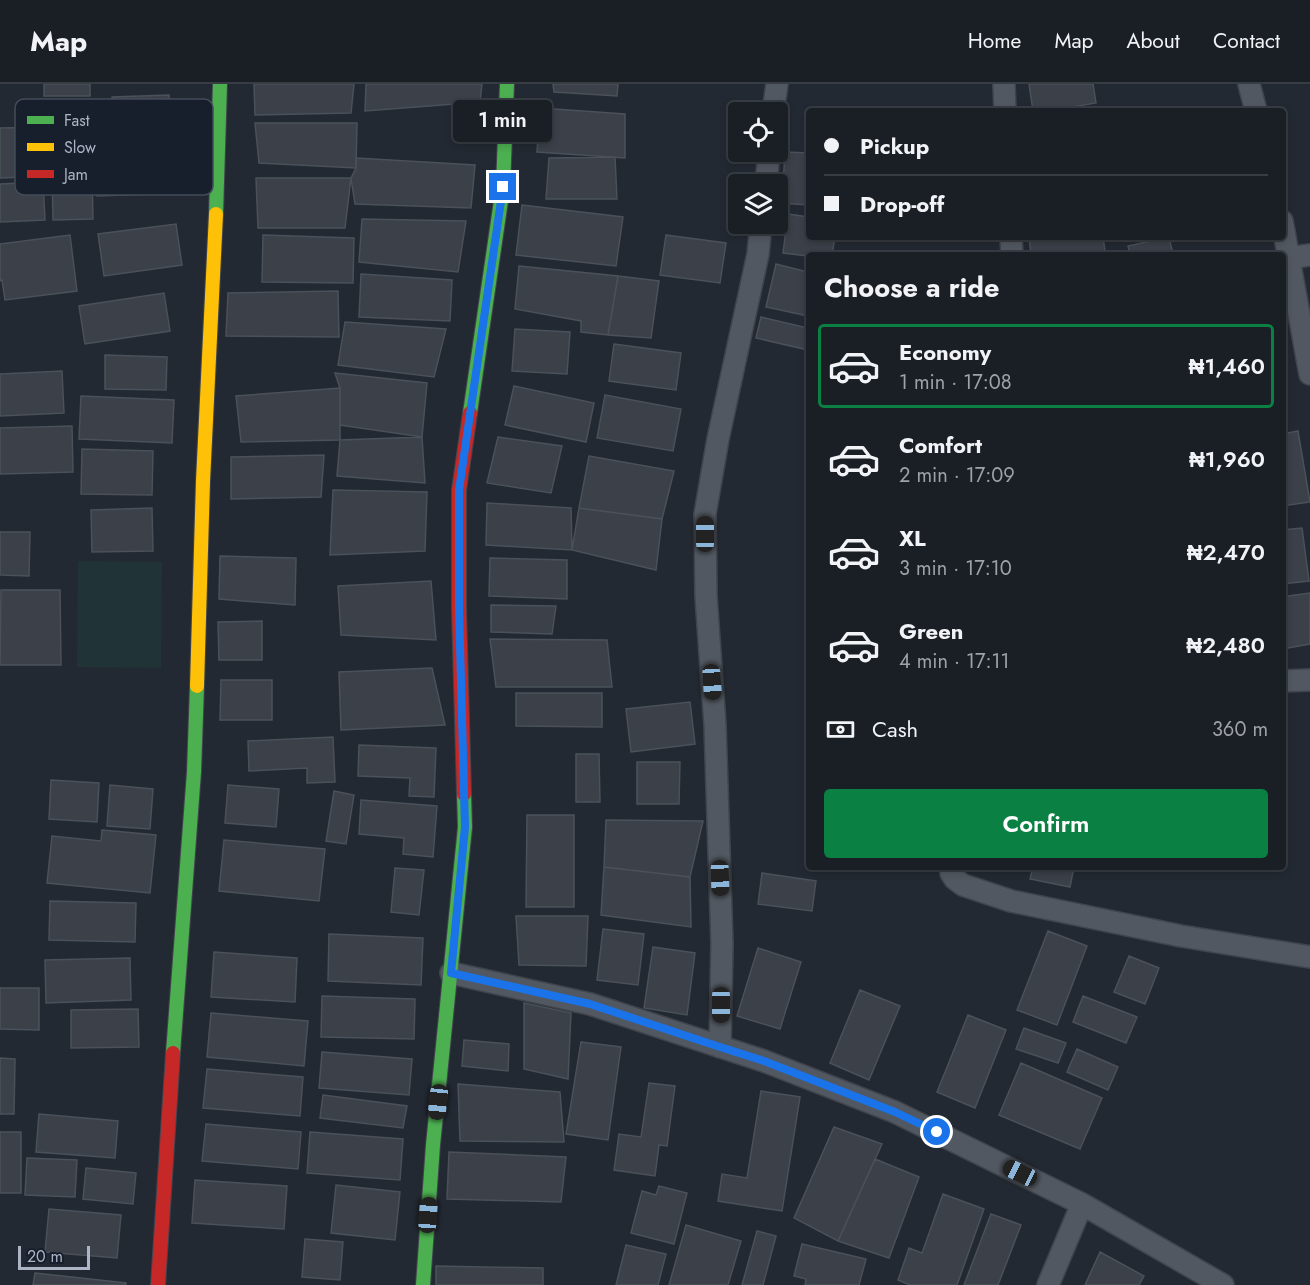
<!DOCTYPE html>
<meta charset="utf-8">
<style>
:root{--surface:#1a1f26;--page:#23272e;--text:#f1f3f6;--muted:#9fa2a7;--line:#383d43;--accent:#0b8043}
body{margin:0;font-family:Jost,sans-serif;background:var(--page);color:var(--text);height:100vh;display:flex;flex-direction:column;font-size:22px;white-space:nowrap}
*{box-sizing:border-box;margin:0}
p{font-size:20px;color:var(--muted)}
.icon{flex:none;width:33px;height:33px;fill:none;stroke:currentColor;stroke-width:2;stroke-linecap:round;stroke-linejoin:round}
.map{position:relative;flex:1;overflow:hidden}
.sheet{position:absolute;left:806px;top:168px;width:480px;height:618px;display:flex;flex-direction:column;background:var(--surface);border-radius:6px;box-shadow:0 3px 9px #0003,0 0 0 2px var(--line)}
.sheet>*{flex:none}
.top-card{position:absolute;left:806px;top:24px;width:480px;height:132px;border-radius:6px;box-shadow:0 3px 9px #0003,0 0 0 2px var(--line);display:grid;align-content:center;height:132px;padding:0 18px;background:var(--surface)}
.fabs{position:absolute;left:728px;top:18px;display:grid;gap:12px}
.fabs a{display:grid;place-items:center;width:60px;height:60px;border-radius:6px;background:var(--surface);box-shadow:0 3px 9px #0003,0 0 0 2px var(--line);font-size:30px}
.scale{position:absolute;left:18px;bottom:15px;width:72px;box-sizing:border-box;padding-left:6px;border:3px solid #abb5c6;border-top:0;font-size:16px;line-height:21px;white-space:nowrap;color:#abb5c6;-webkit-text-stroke:4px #171f2c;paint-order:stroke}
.end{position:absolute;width:27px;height:27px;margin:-14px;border:8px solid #1a73e8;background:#fff;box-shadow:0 0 0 3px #fff}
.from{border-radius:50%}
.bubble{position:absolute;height:42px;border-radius:6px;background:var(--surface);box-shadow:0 3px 9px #0003,0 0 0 2px var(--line);font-size:20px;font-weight:600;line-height:42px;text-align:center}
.car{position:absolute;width:18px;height:36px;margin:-18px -9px;border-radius:8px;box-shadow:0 0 4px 2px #0007;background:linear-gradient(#222 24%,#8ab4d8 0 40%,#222 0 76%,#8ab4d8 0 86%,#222 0)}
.top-card b{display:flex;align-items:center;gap:21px;height:57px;font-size:22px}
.top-card b+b{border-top:2px solid var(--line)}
.top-card i{width:15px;height:15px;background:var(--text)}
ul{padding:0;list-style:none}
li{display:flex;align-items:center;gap:18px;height:84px;margin:0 12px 9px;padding:0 6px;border:3px solid transparent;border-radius:6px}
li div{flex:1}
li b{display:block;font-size:22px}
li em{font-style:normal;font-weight:600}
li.on{border-color:var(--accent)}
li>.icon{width:54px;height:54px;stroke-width:1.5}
h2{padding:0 18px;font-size:27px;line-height:72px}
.pay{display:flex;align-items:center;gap:15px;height:66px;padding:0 18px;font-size:22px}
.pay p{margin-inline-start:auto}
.action{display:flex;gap:12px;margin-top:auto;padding:12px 18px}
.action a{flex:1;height:69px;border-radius:6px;background:var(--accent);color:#fff;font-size:24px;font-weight:600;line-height:69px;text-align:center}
header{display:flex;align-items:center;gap:36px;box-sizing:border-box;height:84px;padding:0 30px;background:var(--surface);border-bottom:2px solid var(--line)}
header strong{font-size:28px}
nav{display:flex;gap:33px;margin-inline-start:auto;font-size:21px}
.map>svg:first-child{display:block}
</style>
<header>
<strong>Map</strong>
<nav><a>Home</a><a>Map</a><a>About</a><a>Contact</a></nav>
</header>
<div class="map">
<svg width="1310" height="1201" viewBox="0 0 1310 1201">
<rect width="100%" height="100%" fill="#232932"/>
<path fill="#203438" d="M 78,477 L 162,478 L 161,584 L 77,583 Z"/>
<path fill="#3b4049" stroke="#4a515a" stroke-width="1.5" d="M 44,0 L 90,0 L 90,12 L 44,12 Z
M 254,0 L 354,0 L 351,29 L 255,31 Z
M 366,0 L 482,0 L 480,18 L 365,27 Z
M 553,0 L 618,0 L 617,12 L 554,8 Z
M 1029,0 L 1093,0 L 1096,19 L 1049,27 L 1033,27 Z
M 169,11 L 170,50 L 113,52 L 112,13 Z
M 540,24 L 625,30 L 625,74 L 537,68 Z
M 255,39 L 357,39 L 356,84 L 259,79 Z
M 53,43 L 53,83 L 24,83 L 24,93 L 0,94 L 0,44 Z
M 179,66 L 180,109 L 97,112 L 95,70 Z
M 785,68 L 808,69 L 808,121 L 782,119 Z
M 615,73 L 617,115 L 546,115 L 549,74 Z
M 356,74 L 475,81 L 471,124 L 355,120 L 351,94 L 356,84 Z
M 92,89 L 93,135 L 53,136 L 52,90 Z
M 256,94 L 351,94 L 345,144 L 258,144 Z
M 43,98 L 45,136 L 0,138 L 0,100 Z
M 522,121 L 623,133 L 616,182 L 516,171 Z
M 788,130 L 808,133 L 808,153 L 835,153 L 832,171 L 808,172 L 783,169 Z
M 362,135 L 466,137 L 458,188 L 359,178 Z
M 176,140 L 182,181 L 104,192 L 98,150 Z
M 70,151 L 77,207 L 5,216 L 2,196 L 0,197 L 0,160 Z
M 263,151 L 354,154 L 353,199 L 262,198 Z
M 666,151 L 726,159 L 720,199 L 660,191 Z
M 1029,153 L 1103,153 L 1105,167 L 1066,171 L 1031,171 Z
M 1169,153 L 1173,171 L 1130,171 L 1128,162 Z
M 776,180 L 808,188 L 808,232 L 766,223 Z
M 519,182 L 618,192 L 608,251 L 581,248 L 581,237 L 515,225 Z
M 361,190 L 452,196 L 450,237 L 359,233 Z
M 618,192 L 659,197 L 651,254 L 608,251 Z
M 338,207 L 339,253 L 226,252 L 228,209 Z
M 164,209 L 170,247 L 85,260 L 79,222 Z
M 761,233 L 808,244 L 808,266 L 756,254 Z
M 345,238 L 446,245 L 434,293 L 338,281 Z
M 515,245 L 570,248 L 567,290 L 512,287 Z
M 614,260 L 681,269 L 676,306 L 609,297 Z
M 105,271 L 167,273 L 166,306 L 105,305 Z
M 62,287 L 64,329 L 0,332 L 0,290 Z
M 335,289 L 427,299 L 422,353 L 340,341 L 340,304 Z
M 514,302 L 594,319 L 586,358 L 505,341 Z
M 340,304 L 340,356 L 241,358 L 236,312 Z
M 605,311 L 681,325 L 673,367 L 597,354 Z
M 81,312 L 174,316 L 172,359 L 79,355 Z
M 72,342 L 73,388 L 0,390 L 0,344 Z
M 1298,347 L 1310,418 L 1282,422 L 1282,350 Z
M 422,353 L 425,399 L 337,392 L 340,356 Z
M 498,353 L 562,362 L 551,409 L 487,399 Z
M 82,365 L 153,367 L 152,411 L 81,410 Z
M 324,371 L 321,413 L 231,415 L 231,373 Z
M 589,372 L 674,387 L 662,435 L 579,424 Z
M 333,406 L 427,408 L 425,467 L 330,471 Z
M 487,419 L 571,424 L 572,466 L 486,461 Z
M 152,424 L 153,467 L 92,468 L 91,426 Z
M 579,424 L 662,435 L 656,486 L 572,466 Z
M 1302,444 L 1309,497 L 1282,500 L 1282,446 Z
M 0,448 L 30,448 L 29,492 L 0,491 Z
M 220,472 L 296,474 L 295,521 L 219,515 Z
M 490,474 L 567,476 L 567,515 L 489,512 Z
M 431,497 L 436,556 L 341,551 L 338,502 Z
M 1,506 L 60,506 L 61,581 L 0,581 Z
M 1310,509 L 1310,560 L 1282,565 L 1282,513 Z
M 491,521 L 556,522 L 552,550 L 491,548 Z
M 262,537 L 262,576 L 219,576 L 218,538 Z
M 490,555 L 607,556 L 612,603 L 496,603 Z
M 432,584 L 445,641 L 341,646 L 339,588 Z
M 221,596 L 272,596 L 272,636 L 220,636 Z
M 516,609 L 602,609 L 602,643 L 516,642 Z
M 690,618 L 695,660 L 631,668 L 626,625 Z
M 333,653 L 335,698 L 307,699 L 307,684 L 249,687 L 248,657 Z
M 359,661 L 436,664 L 434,713 L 409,712 L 410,694 L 358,692 Z
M 576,670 L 599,670 L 600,718 L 576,718 Z
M 637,678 L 680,678 L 679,720 L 637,720 Z
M 51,696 L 99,699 L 97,738 L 49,735 Z
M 110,701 L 153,705 L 150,745 L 107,742 Z
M 228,701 L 279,705 L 276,743 L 225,739 Z
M 334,707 L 354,711 L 346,760 L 326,757 Z
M 361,716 L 437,722 L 433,773 L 403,770 L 404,754 L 359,750 Z
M 527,731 L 574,731 L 574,823 L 526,823 Z
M 606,736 L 703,737 L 690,793 L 604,783 Z
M 102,746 L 156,751 L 150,809 L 47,799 L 52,752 L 101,757 Z
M 224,756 L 325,765 L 319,817 L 219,807 Z
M 604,783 L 690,793 L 691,843 L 601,831 Z
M 1033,783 L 1074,783 L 1070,803 L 1030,795 Z
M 395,784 L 424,786 L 419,831 L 391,828 Z
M 762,789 L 816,797 L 812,827 L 758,820 Z
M 50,817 L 136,819 L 135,858 L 49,856 Z
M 516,832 L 588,832 L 586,882 L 519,881 Z
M 603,845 L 644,850 L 638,901 L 597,896 Z
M 1048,847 L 1087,862 L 1057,941 L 1017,926 Z
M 329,850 L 423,854 L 421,901 L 328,897 Z
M 653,863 L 695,869 L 687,931 L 644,924 Z
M 758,864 L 801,878 L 780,945 L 737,932 Z
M 214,868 L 297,874 L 295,918 L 211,913 Z
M 1129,872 L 1159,884 L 1145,920 L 1114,908 Z
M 130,874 L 131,916 L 46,919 L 45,876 Z
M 0,904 L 39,904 L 39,946 L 0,945 Z
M 860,906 L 900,922 L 869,996 L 830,979 Z
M 322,912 L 415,915 L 414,955 L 321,953 Z
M 1083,912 L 1137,933 L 1126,959 L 1073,938 Z
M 524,919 L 571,929 L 568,995 L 524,985 Z
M 138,925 L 139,963 L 71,964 L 71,926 Z
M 211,929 L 308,937 L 304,982 L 207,973 Z
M 968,931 L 1006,946 L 975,1024 L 937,1008 Z
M 1024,944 L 1066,959 L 1058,979 L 1016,965 Z
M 464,956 L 509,960 L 508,987 L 462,982 Z
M 581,958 L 621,963 L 608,1056 L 566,1050 Z
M 1077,965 L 1118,983 L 1108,1006 L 1067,988 Z
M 322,968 L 412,975 L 409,1011 L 319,1004 Z
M 0,974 L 15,975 L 14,1030 L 0,1030 Z
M 1021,979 L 1102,1014 L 1080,1065 L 999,1031 Z
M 207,985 L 303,993 L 300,1032 L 203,1024 Z
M 649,999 L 675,1002 L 667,1062 L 659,1061 L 655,1092 L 614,1086 L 619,1050 L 641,1053 Z
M 458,1000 L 560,1008 L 564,1058 L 460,1057 Z
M 761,1007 L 800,1013 L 782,1127 L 718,1117 L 722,1090 L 747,1094 Z
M 323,1011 L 407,1022 L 403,1044 L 320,1034 Z
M 39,1030 L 118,1037 L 115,1074 L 36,1068 Z
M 206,1040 L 301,1048 L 298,1085 L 202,1077 Z
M 834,1043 L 882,1060 L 838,1157 L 794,1134 Z
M 0,1048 L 21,1048 L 21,1109 L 0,1109 Z
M 310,1048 L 403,1055 L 400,1096 L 307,1089 Z
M 449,1068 L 566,1073 L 561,1118 L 447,1115 Z
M 27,1074 L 77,1076 L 75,1113 L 25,1111 Z
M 875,1075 L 919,1093 L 889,1174 L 838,1157 Z
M 86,1084 L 136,1089 L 133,1120 L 83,1115 Z
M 195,1096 L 287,1102 L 284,1145 L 192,1139 Z
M 336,1101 L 400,1108 L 395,1156 L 331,1149 Z
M 659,1102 L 687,1109 L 674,1160 L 631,1149 L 642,1107 L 656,1111 Z
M 943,1110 L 984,1125 L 957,1201 L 910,1201 L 898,1196 L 909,1164 L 922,1169 Z
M 49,1125 L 121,1131 L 117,1174 L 45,1168 Z
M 991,1130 L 1021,1141 L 998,1201 L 964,1201 Z
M 686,1141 L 741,1157 L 728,1201 L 669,1201 Z
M 757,1147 L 776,1152 L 763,1201 L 742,1201 Z
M 305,1155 L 343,1158 L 340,1196 L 302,1193 Z
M 802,1160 L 866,1175 L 859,1201 L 805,1201 L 806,1195 L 794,1192 Z
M 626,1161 L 666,1170 L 658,1201 L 616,1201 Z
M 1100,1168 L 1144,1192 L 1139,1201 L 1085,1201 Z
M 436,1182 L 543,1184 L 543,1201 L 436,1201 Z
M 35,1189 L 126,1199 L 126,1201 L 33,1201 Z"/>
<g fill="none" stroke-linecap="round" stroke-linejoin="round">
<defs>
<path id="street" d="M 1004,0 L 1005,27
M 1249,0 L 1256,27
M 773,28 L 777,0
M 766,100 L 769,68
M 1282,137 L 1310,290
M 1011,153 L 1012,171
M 1289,174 L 1310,171
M 1282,597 L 1310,596
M 952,783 L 951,789 L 955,795 L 963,801 L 1011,817 L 1181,852 L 1310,873
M 451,889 L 590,920 L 764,977 L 895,1028 L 1082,1120 L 1223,1201
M 720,963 L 722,860 L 715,641 L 706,512 L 705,430 L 718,355 L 758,170 L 761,140
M 1048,1201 L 1082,1120"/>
<path id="fast" d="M 216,130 L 220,0
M 470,329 L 503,103 L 507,0
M 173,969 L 194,688 L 197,602
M 423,1201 L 433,1061 L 465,743 L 464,710"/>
<path id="slow" d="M 197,602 L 203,397 L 216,130"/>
<path id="jam" d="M 464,710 L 459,525 L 459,406 L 470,329
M 158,1201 L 173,969"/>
</defs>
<use href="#street" stroke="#40444c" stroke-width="24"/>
<use href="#fast" stroke="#40444c" stroke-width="16"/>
<use href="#slow" stroke="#40444c" stroke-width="16"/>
<use href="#jam" stroke="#40444c" stroke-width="16"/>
<use href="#street" stroke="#525861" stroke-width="21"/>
<use href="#fast" stroke="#4caf50" stroke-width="14"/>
<use href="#slow" stroke="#ffc107" stroke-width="14"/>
<use href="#jam" stroke="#c62828" stroke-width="14"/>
</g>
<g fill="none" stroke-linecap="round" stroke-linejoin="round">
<path stroke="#1a73e8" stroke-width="8" d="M 503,103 L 459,406 L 459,525 L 465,743 L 451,889 L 590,920 L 720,963 L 764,977 L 895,1028 L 937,1048"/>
</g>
<rect x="15" y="15" width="198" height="96" rx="9" fill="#171f2c" stroke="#434c5a" stroke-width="1.5"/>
<rect x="27" y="32" width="27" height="8" fill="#4caf50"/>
<rect x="27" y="59" width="27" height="8" fill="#ffc107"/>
<rect x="27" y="86" width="27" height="8" fill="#c62828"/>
<g font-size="16" fill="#abb5c6">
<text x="64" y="42">Fast</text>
<text x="64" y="69">Slow</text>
<text x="64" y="96">Jam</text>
</g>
</svg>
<div class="fabs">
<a><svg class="icon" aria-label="locate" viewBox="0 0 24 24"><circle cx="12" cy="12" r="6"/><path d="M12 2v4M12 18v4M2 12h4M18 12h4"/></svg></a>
<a><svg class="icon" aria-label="layers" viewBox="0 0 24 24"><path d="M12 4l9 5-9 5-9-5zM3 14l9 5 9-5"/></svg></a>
</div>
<div class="scale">20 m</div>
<i class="end from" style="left:937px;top:1048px"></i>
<i class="end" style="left:503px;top:103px"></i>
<div class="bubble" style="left:453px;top:16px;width:99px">1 min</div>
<i class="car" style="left:705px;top:450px;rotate:0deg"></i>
<i class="car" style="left:712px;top:598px;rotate:176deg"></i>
<i class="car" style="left:720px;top:794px;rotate:178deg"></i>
<i class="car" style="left:721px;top:921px;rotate:180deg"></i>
<i class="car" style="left:438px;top:1018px;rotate:186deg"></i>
<i class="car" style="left:1020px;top:1089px;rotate:296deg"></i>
<i class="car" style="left:428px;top:1131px;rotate:4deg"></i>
<div class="top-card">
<b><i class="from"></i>Pickup</b>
<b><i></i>Drop-off</b>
</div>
<section class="sheet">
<h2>Choose a ride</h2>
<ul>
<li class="on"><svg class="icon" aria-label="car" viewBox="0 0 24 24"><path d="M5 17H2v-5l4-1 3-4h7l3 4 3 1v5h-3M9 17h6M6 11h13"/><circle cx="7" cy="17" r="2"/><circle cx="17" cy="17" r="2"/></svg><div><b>Economy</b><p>1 min · 17:08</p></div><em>₦1,460</em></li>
<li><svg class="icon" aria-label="car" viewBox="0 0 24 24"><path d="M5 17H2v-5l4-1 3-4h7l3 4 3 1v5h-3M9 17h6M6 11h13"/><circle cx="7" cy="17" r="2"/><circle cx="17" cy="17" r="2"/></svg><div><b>Comfort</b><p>2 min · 17:09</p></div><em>₦1,960</em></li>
<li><svg class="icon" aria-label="car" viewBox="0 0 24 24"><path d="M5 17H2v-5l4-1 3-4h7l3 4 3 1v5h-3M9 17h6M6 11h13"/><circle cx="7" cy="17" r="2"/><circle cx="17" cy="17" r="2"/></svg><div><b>XL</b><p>3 min · 17:10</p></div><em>₦2,470</em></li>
<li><svg class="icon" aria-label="car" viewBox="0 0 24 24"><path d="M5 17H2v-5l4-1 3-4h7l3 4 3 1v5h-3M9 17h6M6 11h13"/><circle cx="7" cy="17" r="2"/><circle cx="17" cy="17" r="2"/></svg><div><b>Green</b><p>4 min · 17:11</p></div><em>₦2,480</em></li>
</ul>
<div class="pay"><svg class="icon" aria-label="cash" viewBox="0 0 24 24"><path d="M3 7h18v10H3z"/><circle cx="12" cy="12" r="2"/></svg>Cash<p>360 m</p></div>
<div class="action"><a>Confirm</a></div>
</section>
</div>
